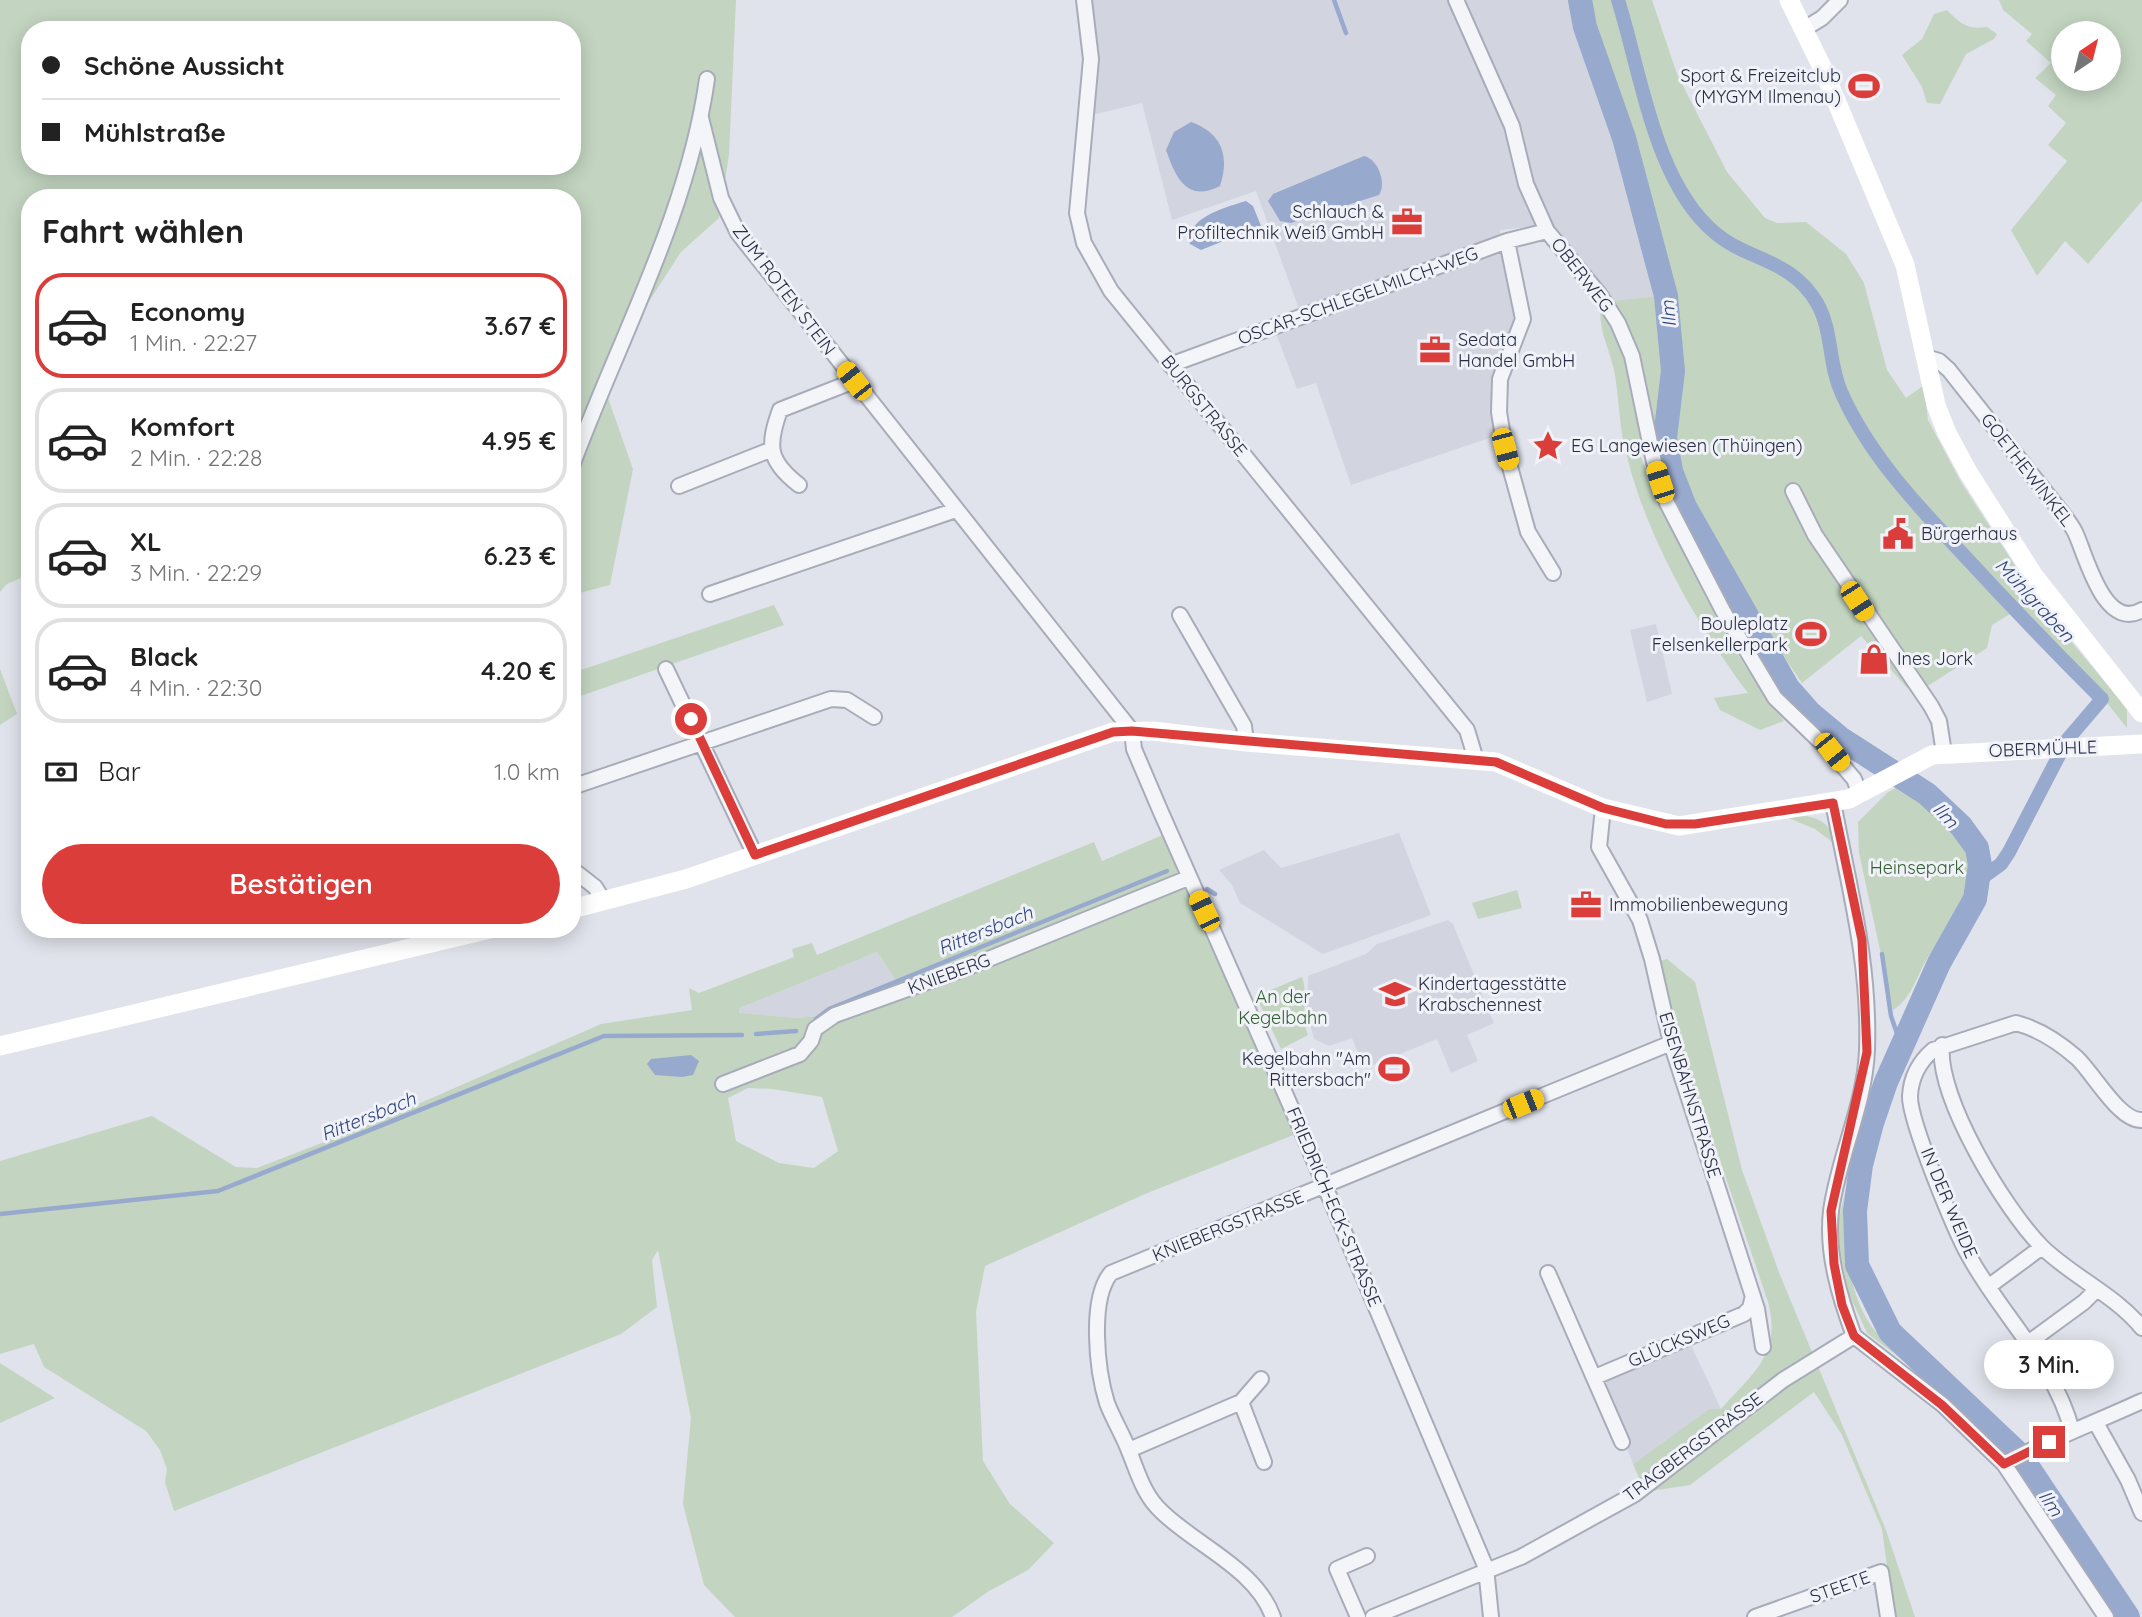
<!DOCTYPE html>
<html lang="de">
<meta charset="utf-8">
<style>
:root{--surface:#fff;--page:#f6f6f6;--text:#222;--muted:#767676;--line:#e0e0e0;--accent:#db3d3a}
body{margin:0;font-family:Quicksand,sans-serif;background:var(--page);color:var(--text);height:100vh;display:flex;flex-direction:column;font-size:26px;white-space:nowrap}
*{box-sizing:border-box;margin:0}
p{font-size:23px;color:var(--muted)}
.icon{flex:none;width:38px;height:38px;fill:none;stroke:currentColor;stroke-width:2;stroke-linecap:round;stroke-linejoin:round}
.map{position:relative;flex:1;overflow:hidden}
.panel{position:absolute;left:21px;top:189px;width:560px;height:749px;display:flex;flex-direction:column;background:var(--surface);border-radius:28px;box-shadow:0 4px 18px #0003}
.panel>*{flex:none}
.hud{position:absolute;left:21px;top:21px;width:560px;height:154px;border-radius:28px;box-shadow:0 4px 18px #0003;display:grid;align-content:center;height:154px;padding:0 21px;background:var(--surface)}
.needle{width:46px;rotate:35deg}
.fabs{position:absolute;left:2051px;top:21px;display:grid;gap:14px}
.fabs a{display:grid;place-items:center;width:70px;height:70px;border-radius:50%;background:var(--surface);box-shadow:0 4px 18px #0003;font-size:35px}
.end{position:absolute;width:32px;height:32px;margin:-16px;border:9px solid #db3d3a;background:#fff;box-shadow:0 0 0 4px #fff}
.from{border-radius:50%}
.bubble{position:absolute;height:49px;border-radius:24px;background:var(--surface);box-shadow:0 4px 18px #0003;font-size:23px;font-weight:600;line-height:49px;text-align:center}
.car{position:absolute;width:21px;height:42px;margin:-21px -10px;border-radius:9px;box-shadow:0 0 5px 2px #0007;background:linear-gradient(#f5c518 24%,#345 0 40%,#f5c518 0 76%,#345 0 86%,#f5c518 0)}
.hud b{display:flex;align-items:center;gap:24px;height:66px;font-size:26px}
.hud b+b{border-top:2px solid var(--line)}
.hud i{width:18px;height:18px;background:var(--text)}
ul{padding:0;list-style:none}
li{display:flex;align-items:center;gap:21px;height:105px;margin:0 14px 10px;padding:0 7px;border:4px solid var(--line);border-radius:28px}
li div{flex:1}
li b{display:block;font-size:26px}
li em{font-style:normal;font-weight:600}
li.active{border-color:var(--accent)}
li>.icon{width:63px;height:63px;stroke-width:1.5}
h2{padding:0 21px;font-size:32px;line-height:84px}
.pay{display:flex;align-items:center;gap:18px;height:77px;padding:0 21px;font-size:26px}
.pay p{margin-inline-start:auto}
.button{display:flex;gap:14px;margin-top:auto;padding:14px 21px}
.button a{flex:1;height:80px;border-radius:42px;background:var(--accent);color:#fff;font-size:28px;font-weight:600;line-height:80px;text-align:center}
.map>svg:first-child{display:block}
</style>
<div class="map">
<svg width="2142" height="1617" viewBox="0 0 2142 1617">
<rect width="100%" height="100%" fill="#e0e3eb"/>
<path fill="#d2d5e0" d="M 1087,0 L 1590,0 L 1634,158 L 1660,296 L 1601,302 L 1551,224 L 1500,230 L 1503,255 L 1519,321 L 1495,381 L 1498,435 L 1351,485 L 1316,383 L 1297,389 L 1271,320 L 1299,309 L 1256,191 L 1172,220 L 1142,103 L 1092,115 Z
M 1656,624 L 1672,694 L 1647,702 L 1630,630 Z
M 1399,833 L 1431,915 L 1323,954 L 1240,903 L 1232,885 L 1219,870 L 1264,850 L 1281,868 Z
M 1448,920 L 1453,924 L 1494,1023 L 1467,1035 L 1478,1061 L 1451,1073 L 1437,1039 L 1373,1065 L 1362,1062 L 1352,1038 L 1329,1046 L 1314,1039 L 1307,1013 L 1308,976 L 1366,954 L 1377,944 Z
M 877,952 L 900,986 L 827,1015 L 798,1018 L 739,1014 L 740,1008 Z
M 1690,1343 L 1721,1409 L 1709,1409 L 1633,1464 L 1601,1381 Z"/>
<path fill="#c3d5c1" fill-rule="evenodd" d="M 0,0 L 736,0 L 729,155 L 719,218 L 681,252 L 646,306 L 608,398 L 633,469 L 610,585 L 572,595 L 572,198 L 30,198 L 30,574 L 7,584 L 0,592 ZM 30,30 L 572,30 L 572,166 L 30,166 Z
M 1590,0 L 1652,0 L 1677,74 L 1727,172 L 1765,218 L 1777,223 L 1806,222 L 1846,254 L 1864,283 L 1887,370 L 1906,398 L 1924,385 L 1928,420 L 1961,482 L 2023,578 L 2058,626 L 2127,708 L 2127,728 L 2088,679 L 2082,682 L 2010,614 L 1992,625 L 1987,648 L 1920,691 L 1907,688 L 1861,636 L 1802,683 L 1769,635 L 1693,505 L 1656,428 L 1636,445 C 1672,535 1724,646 1784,721 L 1760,730 L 1720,710 L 1714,698 L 1748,693 C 1693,620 1639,524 1622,434 C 1619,414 1618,394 1615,375 C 1610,348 1597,330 1601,302 L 1659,296 L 1634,158 Z
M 1999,0 L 2142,0 L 2142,201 L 2088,264 L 2065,241 L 2037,276 L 2011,230 L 2067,161 L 2048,145 L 2066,123 L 2048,106 L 2056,95 L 2035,78 L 2051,63 L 2026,41 L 2032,34 L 2003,10 ZM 2063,33 L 2109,33 L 2109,79 L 2063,79 Z
M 1947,10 C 1960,23 1967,30 1987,27 L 1997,34 L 1994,39 L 1966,54 L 1940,104 L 1927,103 L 1922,87 L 1902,55 L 1922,39 L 1934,14 Z
M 774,605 L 784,625 L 572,699 L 572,673 Z
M 0,669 L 17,714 L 0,725 Z
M 1902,784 C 1948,814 1994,848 1962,908 C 1953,925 1939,940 1928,957 C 1917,975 1912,998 1893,1010 L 1859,853 L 1858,822 L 1887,793 Z
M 1806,816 C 1824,819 1832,828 1836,845 L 1815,829 L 1786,817 Z
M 1165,834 L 1239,1012 L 1296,1134 L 1145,1194 L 985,1266 L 976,1312 L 983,1461 L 1010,1504 L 1054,1543 L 1028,1570 L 989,1591 L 952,1617 L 735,1617 L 704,1585 L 683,1504 L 691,1418 L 658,1250 L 652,1260 L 657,1307 L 621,1334 L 174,1511 L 165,1482 L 167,1469 L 160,1450 L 146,1431 L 44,1367 L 34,1344 L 0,1354 L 0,1161 L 152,1116 L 236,1167 L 257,1168 L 386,1118 L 601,1024 L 692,1010 L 689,988 L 699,993 L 794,957 L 792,949 L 812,943 L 817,955 L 1094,842 L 1102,861 ZM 877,952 L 900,986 L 827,1015 L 798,1018 L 739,1013 L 740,1008 ZM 748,1088 L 772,1089 L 822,1097 L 838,1151 L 814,1168 L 779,1163 L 736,1141 L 728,1098 Z
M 1517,890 L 1522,908 L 1478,919 L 1472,903 Z
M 1667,959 L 1695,982 L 1742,1170 L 1780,1275 L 1886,1530 L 1915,1617 L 1894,1617 L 1882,1529 L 1842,1435 L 1814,1392 L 1690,1485 L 1645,1492 L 1633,1464 L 1709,1409 L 1721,1409 C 1753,1373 1782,1354 1768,1302 L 1679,1039 L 1660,961 Z
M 1302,977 C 1309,996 1300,1016 1308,1035 L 1281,1049 L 1256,996 Z
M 1849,1175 L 1855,1179 C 1847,1229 1841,1282 1872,1327 C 1883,1343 1916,1362 1932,1375 L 1930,1381 L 1867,1333 L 1849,1294 L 1840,1254 L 1838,1223 Z
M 0,1363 L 55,1398 L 0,1423 Z"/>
<path fill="#98a9ce" d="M 1191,122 C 1222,133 1230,156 1220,186 C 1187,203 1176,178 1166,150 L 1174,132 Z
M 1364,156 C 1378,159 1387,183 1379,195 L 1291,223 L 1280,221 L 1268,201 L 1273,194 Z
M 1246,201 L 1253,206 L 1261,226 L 1201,250 L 1190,244 C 1185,217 1227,207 1246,201 Z
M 691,1055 L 699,1061 L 693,1075 L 682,1077 L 655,1075 L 647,1064 L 651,1059 Z"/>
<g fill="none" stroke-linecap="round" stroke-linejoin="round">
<path stroke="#98a9ce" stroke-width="4.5" d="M 1334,0 L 1346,33
M 1207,889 L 1215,894
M 1882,954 L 1891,1016 L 1902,1048
M 816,1019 L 829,1009 L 1167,871
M 756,1034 L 796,1031
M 0,1214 L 218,1191 L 604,1036 L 742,1035"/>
<path stroke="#98a9ce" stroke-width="14" d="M 1618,0 C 1641,72 1654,181 1714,232 C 1747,261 1791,258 1817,303 C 1833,331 1828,364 1842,394 C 1869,454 1914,502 1959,550 C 2006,601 2053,650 2102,699 L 2067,740 L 2009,852 L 2001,864 L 1979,880"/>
<path stroke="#98a9ce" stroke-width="24" d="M 1580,0 L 1585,27 L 1624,138 L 1666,296 L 1673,371 L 1665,438 L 1671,471 L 1685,507 L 1788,688 L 1810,713 L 1840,738 L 1927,794 L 1961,826 L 1977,848 L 1980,865 L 1975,899 L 1939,963 L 1886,1082 L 1872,1123 L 1861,1165 L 1855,1211 L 1857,1265 L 1890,1332 L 2020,1455 L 2128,1617"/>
<defs>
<path id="street" d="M 1084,0 L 1091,59 L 1077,213 L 1084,243 L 1111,291 L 1467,730 L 1476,760
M 1456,0 L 1512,126 L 1526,184 L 1547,231 L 1600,295 L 1618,323 L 1632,356 L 1654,462 L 1667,503 L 1723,611 L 1775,698 L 1831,752 L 1854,779 L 1860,794
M 1804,29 L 1822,18 L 1840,0
M 701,118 L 721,198 L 738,233 L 1132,731 L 1134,749 L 1160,810 L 1302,1132 L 1486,1568 L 1491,1617
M 1507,241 L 1523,319 L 1500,379 L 1499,412 L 1505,449 L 1528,532 L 1553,573
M 1926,357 L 1939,361 L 1949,370 L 2059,509 C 2065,517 2071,524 2075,532 C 2086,555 2104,632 2142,610
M 1170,365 L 1507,241 L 1547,231
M 572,466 C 619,339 688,214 707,79
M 799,485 C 768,461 767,446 780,410 L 854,381
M 679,486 L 770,450
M 1793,491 L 1815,535 L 1931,706 L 1939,721 L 1944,753
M 710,594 L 956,510
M 1180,615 L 1244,726 L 1246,742
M 666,669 L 755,855
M 572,787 L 831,699 L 847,700 L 874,717
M 1833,802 C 1849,888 1870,962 1867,1050 C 1865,1105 1838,1158 1831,1211 C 1826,1253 1840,1298 1854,1336
M 1603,808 L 1599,847 L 1640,920 L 1652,959 L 1671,1043 L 1757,1309 L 1763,1347
M 572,869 L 595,887 L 604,901
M 1942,1045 C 1936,1097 2006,1211 2042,1247 C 2073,1277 2115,1295 2142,1328
M 723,1084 L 800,1054 L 811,1041 L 815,1029 L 835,1015 L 969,967 L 1188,878
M 1548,1273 L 1622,1442
M 1988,1287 L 2042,1247
M 1854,1336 L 1943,1405 L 2004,1464 L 2106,1617
M 2028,1343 L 2084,1302 L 2097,1289
M 1595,1377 L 1744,1314 L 1750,1308 L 1753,1296
M 1241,1402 L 1264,1462
M 2096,1423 L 2128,1480 L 2142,1513
M 2072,1431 C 2055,1364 2001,1315 1969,1256 C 1955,1231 1909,1120 1910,1096 C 1911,1077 1919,1062 1933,1050 L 2016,1023 C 2039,1029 2060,1043 2077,1058 C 2094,1074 2120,1122 2142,1120
M 1129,1450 L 1241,1402 L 1261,1379
M 2004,1464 C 2049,1440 2096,1422 2142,1401
M 1273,1617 C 1256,1569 1197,1546 1162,1512 C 1144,1496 1138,1473 1129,1451 C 1123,1435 1113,1419 1107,1403 C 1097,1371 1089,1299 1111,1273 L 1671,1043
M 1358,1617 L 1337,1569 L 1367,1556
M 1373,1617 L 1521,1557 L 1635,1494 L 1783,1380 L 1854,1336
M 1755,1617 L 1881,1572 L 1888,1617"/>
</defs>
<use href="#street" stroke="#a8acb9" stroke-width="18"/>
<use href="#street" stroke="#f4f5f8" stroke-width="14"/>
<path stroke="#fff" stroke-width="19" d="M 1789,0 L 1822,67 L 1905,265 L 1936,405 L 1947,433 L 1968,472 L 2034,576 L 2142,713
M 572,909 L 686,879 L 1113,732 L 1153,731 L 1246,742 L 1496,762 L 1603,808 L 1679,826 L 1849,799 L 1932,755 L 2142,744
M 0,1046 L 490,929"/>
</g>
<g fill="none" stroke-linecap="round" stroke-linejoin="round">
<path stroke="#db3d3a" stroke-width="9" d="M 691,719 L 755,855 L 1113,732 L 1132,731 L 1496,762 L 1603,808 L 1666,824 L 1695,824 L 1833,803 L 1862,940 L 1867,1052 L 1831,1211 L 1834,1264 L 1842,1305 L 1854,1336 L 1942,1405 L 2004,1464 L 2049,1442"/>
</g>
<defs>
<symbol id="stadium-bare" viewBox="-9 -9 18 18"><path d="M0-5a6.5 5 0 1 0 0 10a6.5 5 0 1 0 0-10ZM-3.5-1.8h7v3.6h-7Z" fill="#db3d3a" stroke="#f0f2f8" stroke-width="2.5" paint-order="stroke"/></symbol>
<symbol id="office-bare" viewBox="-9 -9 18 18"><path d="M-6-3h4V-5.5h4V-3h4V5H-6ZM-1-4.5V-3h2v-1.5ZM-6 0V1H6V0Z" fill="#db3d3a" stroke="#f0f2f8" stroke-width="2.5" paint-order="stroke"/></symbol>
<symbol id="sight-bare" viewBox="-9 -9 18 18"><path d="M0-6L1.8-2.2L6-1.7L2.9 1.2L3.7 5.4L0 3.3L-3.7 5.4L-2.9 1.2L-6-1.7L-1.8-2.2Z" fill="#db3d3a" stroke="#f0f2f8" stroke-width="2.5" paint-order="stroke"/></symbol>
<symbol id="civic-bare" viewBox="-9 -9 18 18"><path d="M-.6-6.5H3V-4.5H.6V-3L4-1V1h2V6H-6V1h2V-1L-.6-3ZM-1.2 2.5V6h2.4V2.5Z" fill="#db3d3a" stroke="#f0f2f8" stroke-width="2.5" paint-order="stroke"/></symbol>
<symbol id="shop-bare" viewBox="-9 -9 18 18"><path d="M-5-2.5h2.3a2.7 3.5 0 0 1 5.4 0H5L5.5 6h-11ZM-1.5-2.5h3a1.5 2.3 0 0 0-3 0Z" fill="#db3d3a" stroke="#f0f2f8" stroke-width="2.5" paint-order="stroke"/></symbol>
<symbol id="school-bare" viewBox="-9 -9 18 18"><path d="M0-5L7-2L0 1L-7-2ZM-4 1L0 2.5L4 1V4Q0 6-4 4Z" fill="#db3d3a" stroke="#f0f2f8" stroke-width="2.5" paint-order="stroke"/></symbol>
</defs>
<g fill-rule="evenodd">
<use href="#stadium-bare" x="1842" y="64" width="44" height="44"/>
<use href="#office-bare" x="1385" y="200" width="44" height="44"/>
<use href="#office-bare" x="1413" y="328" width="44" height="44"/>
<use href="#sight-bare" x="1526" y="424" width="44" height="44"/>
<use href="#civic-bare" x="1876" y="512" width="44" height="44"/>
<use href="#stadium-bare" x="1789" y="612" width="44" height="44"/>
<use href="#shop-bare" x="1852" y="637" width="44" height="44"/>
<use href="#office-bare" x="1564" y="883" width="44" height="44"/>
<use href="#school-bare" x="1373" y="972" width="44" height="44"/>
<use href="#stadium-bare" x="1372" y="1047" width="44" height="44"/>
</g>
<g text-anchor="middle" stroke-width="6" stroke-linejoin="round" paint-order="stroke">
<g font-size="18" fill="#272d44" stroke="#f0f2f8" text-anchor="start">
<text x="1841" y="82" text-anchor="end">Sport &amp; Freizeitclub<tspan x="1841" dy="21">(MYGYM Ilmenau)</tspan></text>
<text x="1384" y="218" text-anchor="end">Schlauch &amp;<tspan x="1384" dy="21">Profiltechnik Weiß GmbH</tspan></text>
<text x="1458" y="346">Sedata<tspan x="1458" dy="21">Handel GmbH</tspan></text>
<text x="1571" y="452">EG Langewiesen (Thüingen)</text>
<text x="1921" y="540">Bürgerhaus</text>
<text x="1788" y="630" text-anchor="end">Bouleplatz<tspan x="1788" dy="21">Felsenkellerpark</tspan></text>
<text x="1897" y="665">Ines Jork</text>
<text x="1609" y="911">Immobilienbewegung</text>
<text x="1418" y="990">Kindertagesstätte<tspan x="1418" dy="21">Krabschennest</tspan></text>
<text x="1371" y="1065" text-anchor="end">Kegelbahn "Am<tspan x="1371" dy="21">Rittersbach"</tspan></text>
</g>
<g font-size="18" fill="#272d44" stroke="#f0f2f8">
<text transform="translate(1582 275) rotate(52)" y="6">OBERWEG</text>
<text transform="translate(784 290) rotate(53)" y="6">ZUM ROTEN STEIN</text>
<text transform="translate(1358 296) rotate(-20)" y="6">OSCAR-SCHLEGELMILCH-WEG</text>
<text transform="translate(1204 406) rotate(51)" y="6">BURGSTRASSE</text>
<text transform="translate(2027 470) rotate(52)" y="6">GOETHEWINKEL</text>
<text transform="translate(2043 749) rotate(-2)" y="6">OBERMÜHLE</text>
<text transform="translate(949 974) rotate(-20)" y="6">KNIEBERG</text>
<text transform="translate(1690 1095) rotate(73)" y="6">EISENBAHNSTRASSE</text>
<text transform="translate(1949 1203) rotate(67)" y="6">IN DER WEIDE</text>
<text transform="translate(1334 1207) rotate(67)" y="6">FRIEDRICH-ECK-STRASSE</text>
<text transform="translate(1228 1226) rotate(-22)" y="6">KNIEBERGSTRASSE</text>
<text transform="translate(1679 1341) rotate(-23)" y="6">GLÜCKSWEG</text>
<text transform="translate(1693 1447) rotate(-37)" y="6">TRAGBERGSTRASSE</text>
<text transform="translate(1840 1587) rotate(-20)" y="6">STEETE</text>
</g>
<g font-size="18" fill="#346133" stroke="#f0f2f8">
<text x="1917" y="874">Heinsepark</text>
<text x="1283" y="1003">An der<tspan x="1283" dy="21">Kegelbahn</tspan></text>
</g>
<g font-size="19" font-style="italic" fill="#2d437c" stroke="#f0f2f8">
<text transform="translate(1668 314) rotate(-96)" y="7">Ilm</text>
<text transform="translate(2035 600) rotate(47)" y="7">Mühlgraben</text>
<text transform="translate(1946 815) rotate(47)" y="7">Ilm</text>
<text transform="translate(985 930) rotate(-22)" y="7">Rittersbach</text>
<text transform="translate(368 1116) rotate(-22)" y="7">Rittersbach</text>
<text transform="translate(2051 1503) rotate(56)" y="7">Ilm</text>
</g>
</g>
</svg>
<div class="fabs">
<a><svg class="needle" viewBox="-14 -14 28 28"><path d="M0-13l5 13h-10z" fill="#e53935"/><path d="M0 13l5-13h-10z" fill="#767676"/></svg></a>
</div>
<i class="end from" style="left:691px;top:719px"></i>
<i class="end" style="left:2049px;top:1442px"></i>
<div class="bubble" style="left:1984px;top:1340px;width:130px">3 Min.</div>
<i class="car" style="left:854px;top:381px;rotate:322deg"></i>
<i class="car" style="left:1505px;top:449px;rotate:165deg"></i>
<i class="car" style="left:1660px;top:482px;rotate:342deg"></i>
<i class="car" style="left:1857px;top:601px;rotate:147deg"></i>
<i class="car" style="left:1832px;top:752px;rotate:141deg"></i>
<i class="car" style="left:1204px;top:911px;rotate:335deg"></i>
<i class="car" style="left:1523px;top:1104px;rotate:68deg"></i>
<div class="hud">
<b><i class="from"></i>Schöne Aussicht</b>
<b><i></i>Mühlstraße</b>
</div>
<section class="panel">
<h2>Fahrt wählen</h2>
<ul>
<li class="active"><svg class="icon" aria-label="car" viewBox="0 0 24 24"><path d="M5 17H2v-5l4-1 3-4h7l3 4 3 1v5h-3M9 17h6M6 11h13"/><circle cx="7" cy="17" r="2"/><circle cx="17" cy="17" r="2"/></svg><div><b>Economy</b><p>1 Min. · 22:27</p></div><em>3.67 €</em></li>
<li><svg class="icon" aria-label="car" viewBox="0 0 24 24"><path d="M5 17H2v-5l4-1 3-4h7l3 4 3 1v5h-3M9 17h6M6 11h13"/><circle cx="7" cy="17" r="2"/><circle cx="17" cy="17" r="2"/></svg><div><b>Komfort</b><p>2 Min. · 22:28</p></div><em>4.95 €</em></li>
<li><svg class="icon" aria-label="car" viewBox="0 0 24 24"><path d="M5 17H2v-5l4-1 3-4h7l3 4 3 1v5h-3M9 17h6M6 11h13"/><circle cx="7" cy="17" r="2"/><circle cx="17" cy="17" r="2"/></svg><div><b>XL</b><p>3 Min. · 22:29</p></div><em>6.23 €</em></li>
<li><svg class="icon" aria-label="car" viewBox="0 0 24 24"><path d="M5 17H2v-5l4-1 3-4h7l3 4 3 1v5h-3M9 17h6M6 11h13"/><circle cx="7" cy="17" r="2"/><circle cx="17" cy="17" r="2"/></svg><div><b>Black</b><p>4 Min. · 22:30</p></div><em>4.20 €</em></li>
</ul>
<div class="pay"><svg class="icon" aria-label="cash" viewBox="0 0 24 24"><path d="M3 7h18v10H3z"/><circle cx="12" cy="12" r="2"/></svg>Bar<p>1.0 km</p></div>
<div class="button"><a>Bestätigen</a></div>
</section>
</div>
